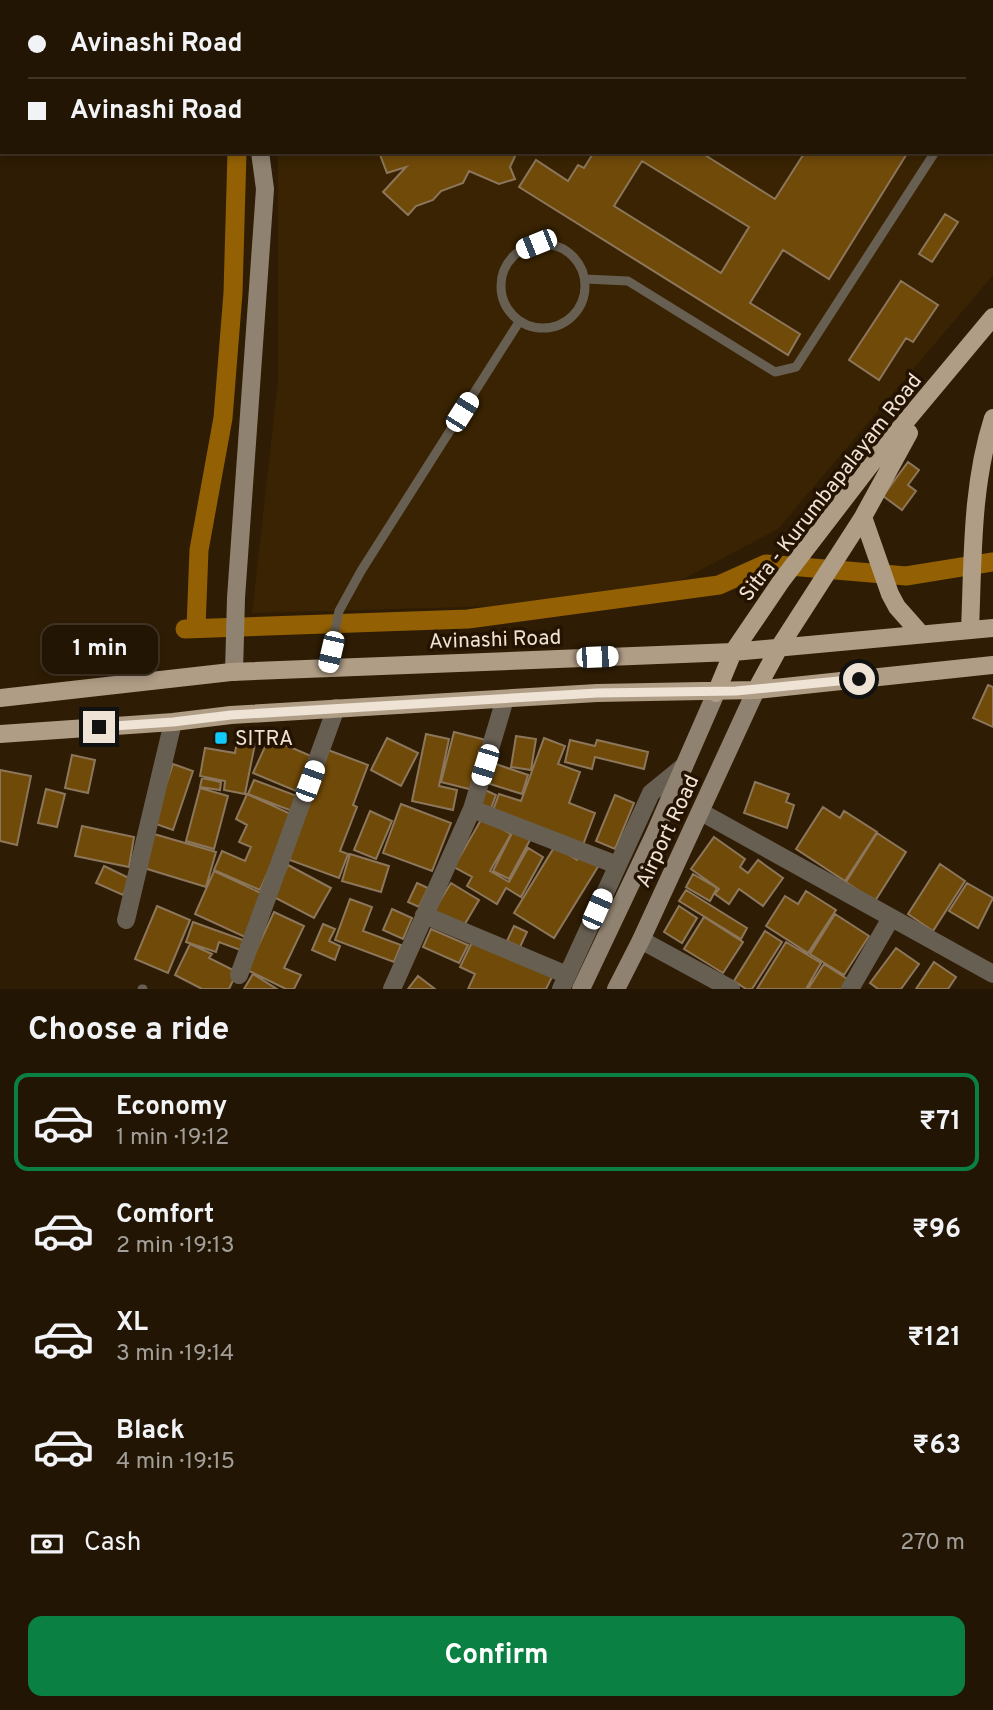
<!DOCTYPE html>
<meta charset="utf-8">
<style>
:root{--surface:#221503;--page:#2a1e0d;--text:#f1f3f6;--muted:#a29f9a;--line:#3f3425;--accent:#0b8043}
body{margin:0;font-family:Overpass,sans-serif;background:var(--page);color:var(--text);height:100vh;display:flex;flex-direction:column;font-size:26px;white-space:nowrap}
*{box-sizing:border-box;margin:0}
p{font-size:23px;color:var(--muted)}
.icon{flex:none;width:38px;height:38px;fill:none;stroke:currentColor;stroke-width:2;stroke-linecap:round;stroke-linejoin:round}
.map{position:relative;height:989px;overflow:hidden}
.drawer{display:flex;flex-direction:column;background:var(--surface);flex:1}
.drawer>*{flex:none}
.banner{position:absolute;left:0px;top:0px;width:994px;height:154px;box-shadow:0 4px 10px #0003,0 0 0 2px var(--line);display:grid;align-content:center;height:154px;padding:0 28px;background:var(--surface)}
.end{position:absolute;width:32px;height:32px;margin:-16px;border:9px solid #efe3d5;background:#111;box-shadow:0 0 0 4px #111}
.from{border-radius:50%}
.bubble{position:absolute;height:49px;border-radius:14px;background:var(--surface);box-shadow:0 4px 10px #0003,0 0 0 2px var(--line);font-size:23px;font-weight:700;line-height:49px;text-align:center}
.car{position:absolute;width:21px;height:42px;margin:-21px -10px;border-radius:9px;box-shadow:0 0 5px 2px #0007;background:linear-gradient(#fff 24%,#345 0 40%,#fff 0 76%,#345 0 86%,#fff 0)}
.banner b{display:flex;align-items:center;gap:24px;height:66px;font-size:26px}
.banner b+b{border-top:2px solid var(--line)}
.banner i{width:18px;height:18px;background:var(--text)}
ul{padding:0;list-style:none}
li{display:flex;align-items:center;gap:21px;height:98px;margin:0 14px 10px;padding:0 14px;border:4px solid transparent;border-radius:14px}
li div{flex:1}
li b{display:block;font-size:26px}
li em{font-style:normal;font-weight:700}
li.selected{border-color:var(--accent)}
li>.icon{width:63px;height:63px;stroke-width:1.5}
h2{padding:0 28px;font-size:32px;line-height:84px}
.pay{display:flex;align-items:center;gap:18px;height:77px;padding:0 28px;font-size:26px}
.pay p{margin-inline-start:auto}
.cta{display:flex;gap:14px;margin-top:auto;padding:14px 28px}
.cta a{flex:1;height:80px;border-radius:14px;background:var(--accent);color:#fff;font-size:28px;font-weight:700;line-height:80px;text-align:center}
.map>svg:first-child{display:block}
</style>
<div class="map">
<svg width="993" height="989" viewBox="0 0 993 989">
<rect width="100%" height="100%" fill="#2e1c04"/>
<path fill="#392302" d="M 282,0 L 993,0 L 993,275 L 778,529 L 640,602 L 252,613 L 278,380 L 278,152 L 992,152 L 992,2 L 281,2 Z"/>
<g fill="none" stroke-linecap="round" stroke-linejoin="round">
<path stroke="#936104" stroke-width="19" d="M 177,0 L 178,2
M 196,628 L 199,550 L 223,418 L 233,293 L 237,152
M 185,629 L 468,619 L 719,585 L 766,564 L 906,576 L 993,562"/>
</g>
<path fill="#704a09" stroke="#8c775c" stroke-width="2" fill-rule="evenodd" d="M 630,0 L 809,0 L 629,2 Z
M 379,152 L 517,152 L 510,167 L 515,179 L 499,184 L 469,171 L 463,183 L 441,191 L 433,200 L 416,206 L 408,215 L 383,192 L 406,167 L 387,173 Z
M 594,152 L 700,152 L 775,199 L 805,152 L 908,152 L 829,279 L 783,250 L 750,303 L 800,334 L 788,355 L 519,187 L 536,160 L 568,181 L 578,165 L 584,168 ZM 642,161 L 749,227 L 721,273 L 614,206 Z
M 945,214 L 958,222 L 932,262 L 919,254 Z
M 901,281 L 938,305 L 913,342 L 906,338 L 879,380 L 849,360 Z
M 908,462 L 919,470 L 908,485 L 916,491 L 902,510 L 883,496 Z
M 988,685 L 993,687 L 993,727 L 973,718 Z
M 454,732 L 486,740 L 473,790 L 441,782 Z
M 426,734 L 449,739 L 439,786 L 457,790 L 453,810 L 412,801 Z
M 516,736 L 536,739 L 531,770 L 511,767 Z
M 269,738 L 311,756 L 296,791 L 253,773 Z
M 387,738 L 418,753 L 401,786 L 371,770 Z
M 544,738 L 565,746 L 558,764 L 580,772 L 569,803 L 595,813 L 583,845 L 492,813 L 499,794 L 521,801 Z
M 570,740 L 595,746 L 597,740 L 648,752 L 644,769 L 595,757 L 592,769 L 565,762 Z
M 237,741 L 255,744 L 245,794 L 224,790 L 225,781 L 200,776 L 205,748 L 235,753 Z
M 328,750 L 368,765 L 353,805 L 357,807 L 340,851 L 348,854 L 339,878 L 287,859 Z
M 72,755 L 95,760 L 88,793 L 65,788 Z
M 493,763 L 528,775 L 522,794 L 487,783 Z
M 173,764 L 193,771 L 173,830 L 153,823 Z
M 0,770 L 31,776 L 17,845 L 0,841 Z
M 202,778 L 221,782 L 220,790 L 200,787 Z
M 254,780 L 297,796 L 292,811 L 248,794 Z
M 755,782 L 789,794 L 786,802 L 794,805 L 787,828 L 744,813 Z
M 200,788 L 228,796 L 214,849 L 186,841 Z
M 46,789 L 65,794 L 57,827 L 38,823 Z
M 485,790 L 496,795 L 490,811 L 478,806 Z
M 247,794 L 293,815 L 260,890 L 214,870 L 222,851 L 245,861 L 251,847 L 239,842 L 247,825 L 236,819 Z
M 615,795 L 634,803 L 615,849 L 596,841 Z
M 401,804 L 451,823 L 432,871 L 383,853 Z
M 823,807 L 840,818 L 844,811 L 877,832 L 845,881 L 796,849 Z
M 370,811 L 392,821 L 376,859 L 354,850 Z
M 482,818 L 511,834 L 490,871 L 509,882 L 528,848 L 543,857 L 521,897 L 506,888 L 497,904 L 467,886 L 472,877 L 454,867 Z
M 82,826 L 134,837 L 129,867 L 75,856 Z
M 513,831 L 530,840 L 509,879 L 493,871 Z
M 877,833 L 906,852 L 875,901 L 846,882 Z
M 154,834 L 216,852 L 206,887 L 144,868 Z
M 714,837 L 745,859 L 740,867 L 748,873 L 758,860 L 783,878 L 763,906 L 739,889 L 729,904 L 715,894 L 719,889 L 691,869 Z
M 555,846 L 577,860 L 581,854 L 599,865 L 554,938 L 514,913 Z
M 350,854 L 389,866 L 381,892 L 342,881 Z
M 940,864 L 965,881 L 933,931 L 908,914 Z
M 288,865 L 331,888 L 314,918 L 272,896 Z
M 104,866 L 131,879 L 123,895 L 96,883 Z
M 214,871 L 265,895 L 245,937 L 195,914 Z
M 693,874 L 717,888 L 710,901 L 686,887 Z
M 417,883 L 428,888 L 419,907 L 408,902 Z
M 451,883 L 479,900 L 462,929 L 433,912 Z
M 967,883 L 993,898 L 978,928 L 949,911 Z
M 686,890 L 747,928 L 741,939 L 679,901 Z
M 806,891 L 836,910 L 808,953 L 766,926 L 785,896 L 798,904 Z
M 350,899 L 372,907 L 363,931 L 401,945 L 394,962 L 335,940 Z
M 157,906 L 190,920 L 168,973 L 135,959 Z
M 679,906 L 697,918 L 682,943 L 664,932 Z
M 392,909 L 412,918 L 403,939 L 383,930 Z
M 274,912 L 304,926 L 284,968 L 301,975 L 294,989 L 286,989 L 247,970 Z
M 835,914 L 869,936 L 844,975 L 810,954 Z
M 704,917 L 743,942 L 723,973 L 684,949 Z
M 193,922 L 246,941 L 243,951 L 219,942 L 216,952 L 186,942 Z
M 323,924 L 335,929 L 329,941 L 340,946 L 335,960 L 312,950 Z
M 514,926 L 527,932 L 520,947 L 507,941 Z
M 431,929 L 468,945 L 459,963 L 423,947 Z
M 765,931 L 782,942 L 752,989 L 746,989 L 734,981 Z
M 474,938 L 552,977 L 546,989 L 468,989 L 475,974 L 460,967 Z
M 786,942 L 821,963 L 806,989 L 757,989 Z
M 190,944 L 212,954 L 209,958 L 237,972 L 229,989 L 202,989 L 175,975 Z
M 896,948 L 919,964 L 901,989 L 878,989 L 870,983 Z
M 934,962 L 956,977 L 948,989 L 916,989 Z
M 824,964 L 852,982 L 848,989 L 808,989 Z
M 253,974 L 277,989 L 244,989 Z
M 418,976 L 435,989 L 408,989 Z"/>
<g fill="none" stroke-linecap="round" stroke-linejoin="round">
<path stroke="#685f53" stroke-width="9" d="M 839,0 L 842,2
M 616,2 L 617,0
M 992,65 L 993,64
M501 286a42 42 0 1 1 84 0a42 42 0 1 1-84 0Z
M 585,279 L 628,281 L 775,372 L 796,367 L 935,152
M 327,669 L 339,611 L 361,571 L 519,322
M 142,989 L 143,989"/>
<path stroke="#685f53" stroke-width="18" d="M 472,809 L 617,865
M 701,812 L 993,974
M 424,915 L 567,975
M 126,920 L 173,722
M 641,940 L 731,989
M 239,975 L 336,708
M 392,989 L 472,809 L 505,699
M 561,989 L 651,793 L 684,766
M 850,989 L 891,918"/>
<path stroke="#908270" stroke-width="18" d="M 213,0 L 214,2
M 234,672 L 236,598 L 265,189 L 260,152
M 581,989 L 654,835 L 716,693
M 616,989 L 641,940 L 756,690"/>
<path stroke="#b09d86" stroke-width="18" d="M 863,517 L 890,594 L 897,607 L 920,633
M 970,630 C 973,559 971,486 993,418
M 756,690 L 780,646 L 863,517 L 909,433
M 716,693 L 733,652 L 782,580 L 881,451 L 993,317
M 0,698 L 231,672 L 733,652 L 993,628
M 0,734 L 173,722 L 231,715 L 597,693 L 756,690 L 993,665"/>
</g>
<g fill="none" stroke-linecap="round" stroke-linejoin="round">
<path stroke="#efe3d5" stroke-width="9" d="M 99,727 L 173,722 L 231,715 L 597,693 L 736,691 L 859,679"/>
</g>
<rect fill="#10cafa" stroke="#241300" stroke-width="2.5" x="214" y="731" width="14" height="14" rx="3.5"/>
<g text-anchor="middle" stroke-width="7" stroke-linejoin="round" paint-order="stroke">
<g font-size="21" fill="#efe3d5" stroke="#241300">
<text transform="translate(830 487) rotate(-52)" y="7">Sitra - Kurumbapalayam Road</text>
<text transform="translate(495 639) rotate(-2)" y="7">Avinashi Road</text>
<text transform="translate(667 831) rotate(-65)" y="7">Airport Road</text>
</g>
<g font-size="21" fill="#efe3d5" stroke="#241300" text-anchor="start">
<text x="235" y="745">SITRA</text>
</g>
</g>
</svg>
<i class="end from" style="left:859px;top:679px"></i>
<i class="end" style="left:99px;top:727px"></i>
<div class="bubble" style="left:42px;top:625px;width:116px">1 min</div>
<i class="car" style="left:536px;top:244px;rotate:248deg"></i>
<i class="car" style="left:462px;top:412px;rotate:32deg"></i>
<i class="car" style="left:331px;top:652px;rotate:193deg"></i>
<i class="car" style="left:597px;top:657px;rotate:88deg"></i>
<i class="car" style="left:485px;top:765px;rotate:197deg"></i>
<i class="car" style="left:310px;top:781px;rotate:20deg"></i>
<i class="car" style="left:597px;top:909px;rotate:24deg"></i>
<div class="banner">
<b><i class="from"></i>Avinashi Road</b>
<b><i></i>Avinashi Road</b>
</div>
</div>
<section class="drawer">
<h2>Choose a ride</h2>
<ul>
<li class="selected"><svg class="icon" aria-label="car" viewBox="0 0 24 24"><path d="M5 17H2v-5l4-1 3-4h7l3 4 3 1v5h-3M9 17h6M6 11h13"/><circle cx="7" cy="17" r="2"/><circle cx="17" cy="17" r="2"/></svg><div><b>Economy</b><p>1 min · 19:12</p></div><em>₹71</em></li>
<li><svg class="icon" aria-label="car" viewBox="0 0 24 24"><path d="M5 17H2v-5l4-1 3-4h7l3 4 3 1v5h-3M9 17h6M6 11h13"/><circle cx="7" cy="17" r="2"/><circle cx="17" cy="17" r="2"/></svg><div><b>Comfort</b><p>2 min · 19:13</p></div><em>₹96</em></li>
<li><svg class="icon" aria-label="car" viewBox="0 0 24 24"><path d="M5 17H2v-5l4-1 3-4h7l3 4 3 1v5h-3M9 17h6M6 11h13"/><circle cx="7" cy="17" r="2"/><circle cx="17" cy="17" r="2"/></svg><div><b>XL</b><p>3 min · 19:14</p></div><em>₹121</em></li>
<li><svg class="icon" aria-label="car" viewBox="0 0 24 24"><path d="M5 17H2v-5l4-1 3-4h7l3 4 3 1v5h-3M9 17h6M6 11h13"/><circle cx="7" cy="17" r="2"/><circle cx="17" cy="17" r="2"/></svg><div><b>Black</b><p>4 min · 19:15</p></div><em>₹63</em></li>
</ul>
<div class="pay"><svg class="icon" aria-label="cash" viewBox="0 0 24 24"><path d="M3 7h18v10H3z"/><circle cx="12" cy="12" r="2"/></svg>Cash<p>270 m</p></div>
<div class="cta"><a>Confirm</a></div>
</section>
